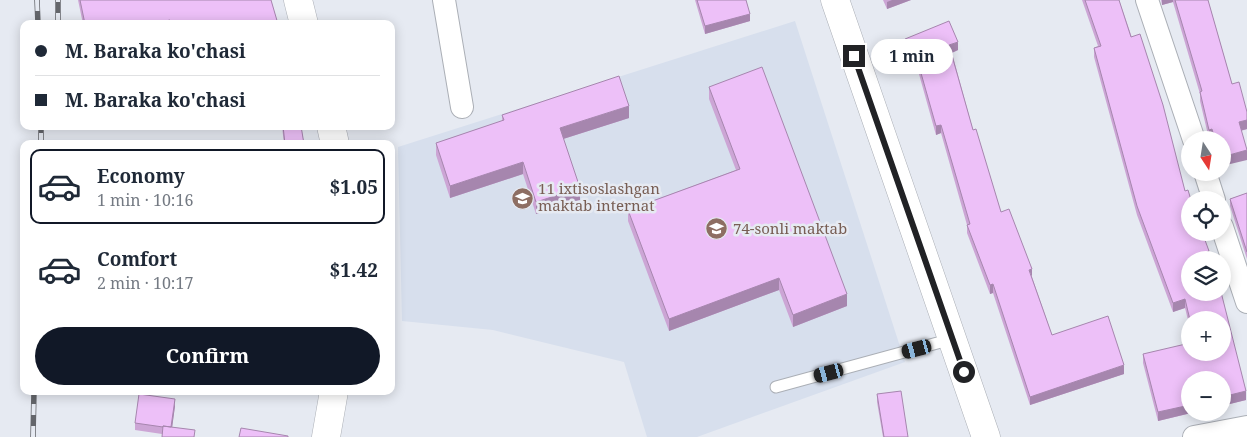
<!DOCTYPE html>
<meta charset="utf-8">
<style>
:root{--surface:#fff;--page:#f6f6f7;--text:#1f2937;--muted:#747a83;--line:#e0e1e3;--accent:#111827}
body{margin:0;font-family:"Noto Serif",serif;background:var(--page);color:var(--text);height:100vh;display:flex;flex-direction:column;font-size:19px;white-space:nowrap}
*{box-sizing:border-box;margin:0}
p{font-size:16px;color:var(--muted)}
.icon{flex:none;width:28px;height:28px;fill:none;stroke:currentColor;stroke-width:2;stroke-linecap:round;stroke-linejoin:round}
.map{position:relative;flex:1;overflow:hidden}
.drawer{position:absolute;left:20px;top:140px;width:375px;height:255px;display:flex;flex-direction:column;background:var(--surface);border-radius:10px;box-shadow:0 2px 12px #0003}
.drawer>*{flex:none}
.banner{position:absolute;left:20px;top:20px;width:375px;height:110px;border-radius:10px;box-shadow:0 2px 12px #0003;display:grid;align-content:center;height:110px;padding:0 15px;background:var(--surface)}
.needle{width:32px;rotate:168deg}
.controls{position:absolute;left:1181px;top:131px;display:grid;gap:10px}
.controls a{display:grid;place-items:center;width:50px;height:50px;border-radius:50%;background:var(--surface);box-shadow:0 2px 12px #0003;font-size:25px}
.end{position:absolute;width:22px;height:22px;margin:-11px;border:6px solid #212225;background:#fff;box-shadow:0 0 0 2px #fff}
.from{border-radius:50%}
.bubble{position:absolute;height:35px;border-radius:18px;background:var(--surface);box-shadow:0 2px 12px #0003;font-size:16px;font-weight:700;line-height:35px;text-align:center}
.car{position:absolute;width:15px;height:30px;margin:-15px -8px;border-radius:6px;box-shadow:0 0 4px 1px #0007;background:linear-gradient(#222 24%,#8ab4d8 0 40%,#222 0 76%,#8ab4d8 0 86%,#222 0)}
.banner b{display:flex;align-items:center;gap:18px;height:48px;font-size:19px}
.banner b+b{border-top:1px solid var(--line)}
.banner i{width:12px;height:12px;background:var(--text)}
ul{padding:9px 0 0;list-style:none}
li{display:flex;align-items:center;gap:15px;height:75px;margin:0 10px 8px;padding:0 5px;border:2px solid transparent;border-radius:10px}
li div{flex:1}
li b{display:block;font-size:19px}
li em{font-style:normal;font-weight:700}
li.current{border-color:var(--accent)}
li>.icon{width:45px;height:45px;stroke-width:1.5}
.button{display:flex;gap:10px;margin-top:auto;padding:10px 15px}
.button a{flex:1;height:58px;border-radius:30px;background:var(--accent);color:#fff;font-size:20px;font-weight:700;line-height:58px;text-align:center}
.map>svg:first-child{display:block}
</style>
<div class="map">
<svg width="1247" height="437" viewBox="0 0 1247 437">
<rect width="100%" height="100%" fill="#e6eaf2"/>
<path fill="#d7dfed" d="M 795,21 L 905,362 L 697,437 L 647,437 L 624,362 L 493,330 L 402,321 L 398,147 Z"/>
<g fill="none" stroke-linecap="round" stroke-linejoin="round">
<defs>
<path id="service" d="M 776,387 L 952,339"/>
<path id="minor" d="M 444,0 L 462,107
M 1147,0 L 1194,140
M 1205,172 L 1214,200
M 1222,227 L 1247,302
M 1194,437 L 1247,427"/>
<path id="tertiary" d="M 298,0 L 304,24
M 835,0 L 986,437
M 331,126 L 335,144
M 326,437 L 334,391"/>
</defs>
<use href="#service" stroke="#abafb6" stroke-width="13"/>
<use href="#minor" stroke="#abafb6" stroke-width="24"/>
<use href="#tertiary" stroke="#abafb6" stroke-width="29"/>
<use href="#service" stroke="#fff" stroke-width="11"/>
<use href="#minor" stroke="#fff" stroke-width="22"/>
<use href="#tertiary" stroke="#fff" stroke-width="28"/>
<defs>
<path id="rail" d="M 37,0 L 38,24
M 58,24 L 58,0
M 41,144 L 41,126
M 33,437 L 34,391"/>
</defs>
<use href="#rail" stroke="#64666b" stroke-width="5.5"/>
<use href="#rail" stroke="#e6eaf2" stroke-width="4" stroke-dasharray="11" stroke-linecap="butt"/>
</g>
<path fill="#cca5d5" d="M 78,0 L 271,0 L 278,24 L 83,24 Z
M 695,0 L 746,0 L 750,21 L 705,34 Z
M 883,0 L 911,0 L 887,9 Z
M 1082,0 L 1119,0 L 1185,191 L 1209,260 L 1190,260 L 1246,400 L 1158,421 L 1143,363 L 1143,354 L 1222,352 L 1190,320 L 1190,328 L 1185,308 L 1173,312 L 1137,215 L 1094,57 L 1094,48 L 1098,46 Z
M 1161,0 L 1208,0 L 1232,84 L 1247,112 L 1247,129 L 1241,131 L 1247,160 L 1222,140 L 1212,140 L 1212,138 L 1209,139 L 1200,101 L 1200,94 L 1173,2 L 1162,5 Z
M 905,39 L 958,50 L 952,53 L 973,130 L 1001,212 L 1032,277 L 1052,335 L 1124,374 L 1030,405 L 993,293 L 990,294 L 967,233 L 967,225 L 941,133 L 936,135 L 917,67 L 914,69 L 905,48 Z
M 709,87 L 847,306 L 793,327 L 779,290 L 669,331 L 628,221 L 628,210 L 736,170 L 709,99 Z
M 502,115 L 629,118 L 563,139 L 580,200 L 536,214 L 523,174 L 450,198 L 436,155 L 436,143 L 502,121 Z
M 282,126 L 301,126 L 304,144 L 284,144 Z
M 1247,193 L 1247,259 L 1230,206 L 1230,199 Z
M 877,394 L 908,437 L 883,437 L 877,402 Z
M 175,406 L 172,427 L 195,437 L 162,434 L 135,430 L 135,423 Z"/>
<path fill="#a686ae" d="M 892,0 L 911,0 L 887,9 L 887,2 Z
M 1162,0 L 1173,0 L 1173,2 L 1162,5 Z
M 750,14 L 750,21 L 705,34 L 705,26 Z
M 958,42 L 958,50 L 949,54 L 949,45 Z
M 917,59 L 917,67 L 914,69 L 914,60 Z
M 629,106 L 629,118 L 560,140 L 560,128 Z
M 1247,120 L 1247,129 L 1239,131 L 1239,122 Z
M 941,125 L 941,133 L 936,135 L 936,126 Z
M 200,126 L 214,126 L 200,129 Z
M 1212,129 L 1212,138 L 1209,139 L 1209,130 Z
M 1247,150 L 1247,160 L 1222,166 L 1222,157 Z
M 523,162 L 523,174 L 450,198 L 450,186 Z
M 580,188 L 580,200 L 536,214 L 536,202 Z
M 1209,251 L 1209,260 L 1204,260 L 1204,253 Z
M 1032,269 L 1032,277 L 1029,270 Z
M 779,278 L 779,290 L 669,331 L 669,319 Z
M 993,284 L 993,293 L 990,294 L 990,285 Z
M 847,294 L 847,306 L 793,327 L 793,315 Z
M 1185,299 L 1185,308 L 1173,312 L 1173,303 Z
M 1124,365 L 1124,374 L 1030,405 L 1030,397 Z
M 1246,391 L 1246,400 L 1222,406 L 1222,397 Z
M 175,399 L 175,406 L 171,436 L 171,428 Z
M 1190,405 L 1190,412 L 1195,412 L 1158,421 L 1158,412 Z"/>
<path fill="#edc0f8" stroke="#a686ae" d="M 80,0 L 271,0 L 278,24 L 171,24 L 170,20 L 153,24 L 85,24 Z
M 697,0 L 746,0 L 750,14 L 705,26 Z
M 1085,0 L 1119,0 L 1131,37 L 1140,34 L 1163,105 L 1185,191 L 1188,190 L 1191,200 L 1190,200 L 1190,232 L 1202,232 L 1209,251 L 1204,253 L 1207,260 L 1190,260 L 1190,292 L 1221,292 L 1246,391 L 1222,397 L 1222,380 L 1190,380 L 1190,405 L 1158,412 L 1143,354 L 1190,343 L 1190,352 L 1222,352 L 1222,320 L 1190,320 L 1185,299 L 1173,303 L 1137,206 L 1094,48 L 1101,46 Z
M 1175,0 L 1208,0 L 1232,84 L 1239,82 L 1247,112 L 1247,120 L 1239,122 L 1247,150 L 1222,157 L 1222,140 L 1215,140 L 1212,129 L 1209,130 L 1200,92 L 1202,91 Z
M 949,21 L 958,42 L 949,45 L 973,130 L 976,129 L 1001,212 L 1009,209 L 1032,269 L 1029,270 L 1052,335 L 1108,316 L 1124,365 L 1030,397 L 993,284 L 990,285 L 967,225 L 970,224 L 941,125 L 936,126 L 917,59 L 914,60 L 905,39 Z
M 762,67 L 847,294 L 793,315 L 779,278 L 669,319 L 628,210 L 740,169 L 709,87 Z
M 619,76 L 629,106 L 560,128 L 580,188 L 536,202 L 523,162 L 450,186 L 436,143 L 504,120 L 502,115 Z
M 283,126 L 301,126 L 304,144 L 285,144 Z
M 1247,193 L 1247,252 L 1230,199 Z
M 901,391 L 908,437 L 884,437 L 877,394 Z
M 139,394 L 175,399 L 171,427 L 163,426 L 163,427 L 135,423 Z
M 163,426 L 195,430 L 194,437 L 162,437 Z
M 241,428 L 288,436 L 288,437 L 239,437 Z"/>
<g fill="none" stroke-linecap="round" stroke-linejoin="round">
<path stroke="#212225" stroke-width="6" d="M 854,56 L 964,372"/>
</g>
<defs>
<symbol id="school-disc" viewBox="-11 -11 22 22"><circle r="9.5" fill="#8d6e63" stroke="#e6eaf2"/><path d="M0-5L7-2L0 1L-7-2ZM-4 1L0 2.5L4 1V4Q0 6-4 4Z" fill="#fff"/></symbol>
</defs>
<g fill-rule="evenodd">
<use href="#school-disc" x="510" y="186" width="25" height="25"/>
<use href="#school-disc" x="704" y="216" width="25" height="25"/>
</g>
<g text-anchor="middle" stroke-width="5" stroke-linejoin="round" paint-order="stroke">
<g font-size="15" fill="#785e54" stroke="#e6eaf2" text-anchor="start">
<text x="538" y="194">11 ixtisoslashgan<tspan x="538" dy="17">maktab internat</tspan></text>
<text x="733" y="234">74-sonli maktab</text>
</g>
</g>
</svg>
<div class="controls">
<a><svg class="needle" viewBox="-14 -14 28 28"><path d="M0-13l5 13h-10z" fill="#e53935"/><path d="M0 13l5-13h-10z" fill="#747a83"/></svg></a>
<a><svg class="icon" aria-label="locate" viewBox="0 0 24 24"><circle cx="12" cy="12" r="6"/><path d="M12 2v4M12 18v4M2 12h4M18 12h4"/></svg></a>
<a><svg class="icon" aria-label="layers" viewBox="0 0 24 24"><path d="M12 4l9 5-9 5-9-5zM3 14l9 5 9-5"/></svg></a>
<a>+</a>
<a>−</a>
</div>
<i class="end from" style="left:964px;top:372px"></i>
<i class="end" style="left:854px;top:56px"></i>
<div class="bubble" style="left:871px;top:39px;width:82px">1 min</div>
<i class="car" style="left:917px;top:349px;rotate:255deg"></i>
<i class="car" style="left:829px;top:373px;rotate:255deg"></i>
<div class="banner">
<b><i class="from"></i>M. Baraka ko'chasi</b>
<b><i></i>M. Baraka ko'chasi</b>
</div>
<section class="drawer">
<ul>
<li class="current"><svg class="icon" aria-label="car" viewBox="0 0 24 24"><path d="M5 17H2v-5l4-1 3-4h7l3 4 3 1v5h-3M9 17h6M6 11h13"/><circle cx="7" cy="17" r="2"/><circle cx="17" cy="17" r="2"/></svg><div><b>Economy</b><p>1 min · 10:16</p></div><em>$1.05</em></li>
<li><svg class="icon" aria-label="car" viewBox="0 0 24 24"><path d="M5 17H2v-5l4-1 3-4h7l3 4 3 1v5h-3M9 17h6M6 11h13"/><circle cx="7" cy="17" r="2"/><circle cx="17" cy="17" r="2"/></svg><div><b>Comfort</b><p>2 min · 10:17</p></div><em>$1.42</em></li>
</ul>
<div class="button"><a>Confirm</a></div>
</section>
</div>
